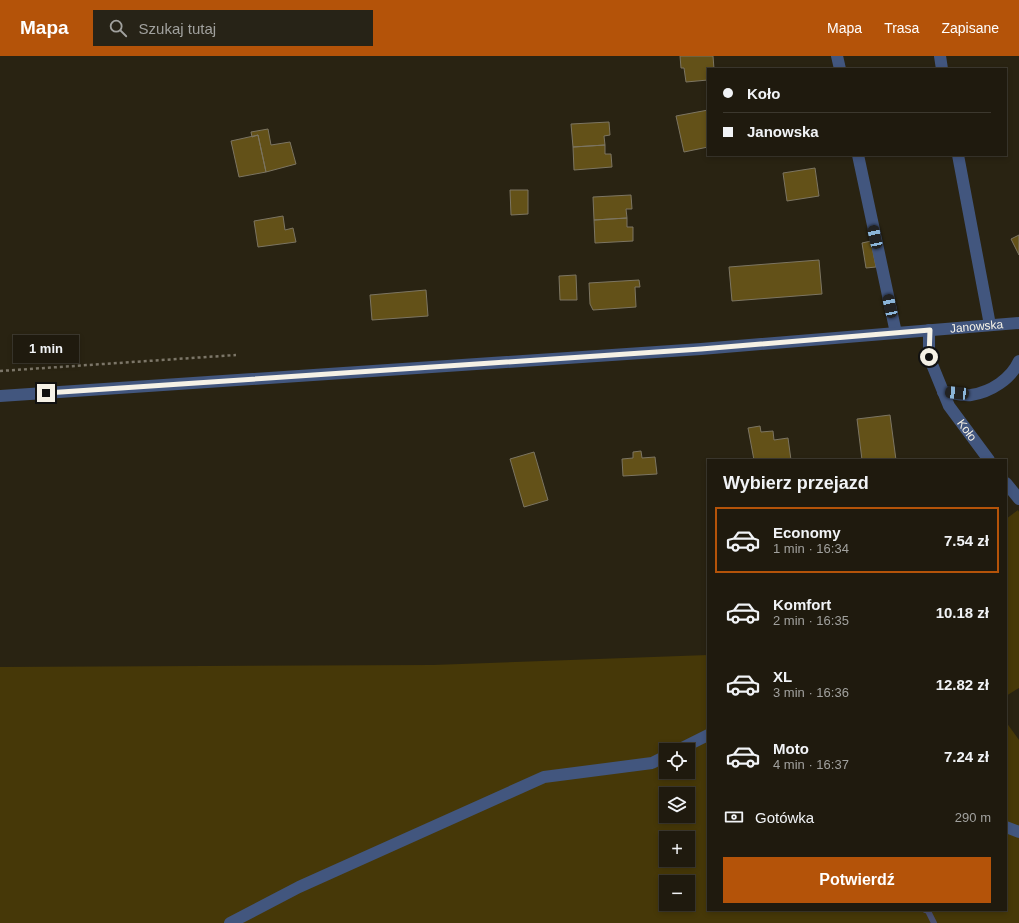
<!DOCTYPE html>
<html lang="pl">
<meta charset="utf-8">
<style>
:root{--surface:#1f1a0e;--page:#272317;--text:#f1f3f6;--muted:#a1a19e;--line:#3c382e;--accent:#b45309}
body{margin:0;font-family:Helvetica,sans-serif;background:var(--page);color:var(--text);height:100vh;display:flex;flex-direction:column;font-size:15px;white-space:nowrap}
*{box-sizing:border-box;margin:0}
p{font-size:13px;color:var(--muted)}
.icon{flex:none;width:22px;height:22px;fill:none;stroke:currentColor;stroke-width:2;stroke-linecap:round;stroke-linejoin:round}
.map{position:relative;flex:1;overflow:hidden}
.sheet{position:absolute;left:707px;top:403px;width:300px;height:452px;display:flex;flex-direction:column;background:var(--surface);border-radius:0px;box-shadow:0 2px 6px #0003,0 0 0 1px var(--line)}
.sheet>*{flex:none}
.top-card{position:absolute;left:707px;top:12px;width:300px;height:88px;border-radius:0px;box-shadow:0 2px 6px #0003,0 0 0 1px var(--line);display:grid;align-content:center;height:88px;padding:0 16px;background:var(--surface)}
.fabs{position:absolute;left:659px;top:687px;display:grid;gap:8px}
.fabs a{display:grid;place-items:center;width:36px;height:36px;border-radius:0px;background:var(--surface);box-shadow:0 2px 6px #0003,0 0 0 1px var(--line);font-size:20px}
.end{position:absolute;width:18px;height:18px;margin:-9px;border:5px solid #f5f1e6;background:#111;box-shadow:0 0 0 2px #111}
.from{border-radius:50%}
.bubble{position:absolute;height:28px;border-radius:0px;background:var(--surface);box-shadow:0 2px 6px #0003,0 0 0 1px var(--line);font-size:13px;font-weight:700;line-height:28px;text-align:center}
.car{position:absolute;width:12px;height:24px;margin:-12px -6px;border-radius:5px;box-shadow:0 0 3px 1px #0007;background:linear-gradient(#222 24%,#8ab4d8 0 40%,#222 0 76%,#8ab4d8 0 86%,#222 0)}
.top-card b{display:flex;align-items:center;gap:14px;height:38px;font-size:15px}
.top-card b+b{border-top:1px solid var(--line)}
.top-card i{width:10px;height:10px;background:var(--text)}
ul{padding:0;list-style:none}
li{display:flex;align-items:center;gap:12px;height:66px;margin:0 8px 6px;padding:0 8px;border:2px solid transparent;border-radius:0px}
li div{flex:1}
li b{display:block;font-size:15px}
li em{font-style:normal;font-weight:700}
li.active{border-color:var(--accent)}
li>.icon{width:36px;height:36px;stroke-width:1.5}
h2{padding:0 16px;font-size:18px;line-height:48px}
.pay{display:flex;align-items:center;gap:10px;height:44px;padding:0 16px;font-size:15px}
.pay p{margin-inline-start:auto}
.button{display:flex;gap:8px;margin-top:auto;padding:8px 16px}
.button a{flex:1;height:46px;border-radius:0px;background:var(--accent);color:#fff;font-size:16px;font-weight:700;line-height:46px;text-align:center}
header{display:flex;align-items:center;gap:24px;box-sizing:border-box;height:56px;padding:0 20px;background:var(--accent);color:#fff}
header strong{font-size:19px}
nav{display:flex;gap:22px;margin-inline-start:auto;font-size:14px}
.search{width:280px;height:36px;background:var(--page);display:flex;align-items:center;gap:10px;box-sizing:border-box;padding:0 14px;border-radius:0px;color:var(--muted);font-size:15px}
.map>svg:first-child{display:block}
</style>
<header>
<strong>Mapa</strong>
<div class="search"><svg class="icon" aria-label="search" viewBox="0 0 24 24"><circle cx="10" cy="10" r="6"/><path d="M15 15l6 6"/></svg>Szukaj tutaj</div>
<nav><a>Mapa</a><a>Trasa</a><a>Zapisane</a></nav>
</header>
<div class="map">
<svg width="1019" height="867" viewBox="0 0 1019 867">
<rect width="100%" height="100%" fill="#292312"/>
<path fill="#463808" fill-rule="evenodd" d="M 1018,454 L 1019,456 L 1019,632 L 1006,640 L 1006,463 Z
M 708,599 L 708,854 L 1006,854 L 1006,666 L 1019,684 L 1019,867 L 0,867 L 0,611 L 433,609 ZM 666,694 L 688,694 L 688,716 L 666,716 ZM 666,738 L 688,738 L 688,760 L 666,760 ZM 666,782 L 688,782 L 688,804 L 666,804 ZM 666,826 L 688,826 L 688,848 L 666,848 Z"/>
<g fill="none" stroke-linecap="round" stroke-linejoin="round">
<path stroke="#4a4f6f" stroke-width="6" d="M 925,854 L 928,855 L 934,867"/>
</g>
<path fill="#635118" stroke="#7c7562" d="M 680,0 L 713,0 L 714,13 L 708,13 L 708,24 L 686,26 L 684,12 L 681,12 Z
M 708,54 L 708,91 L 684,96 L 676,60 Z
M 609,66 L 610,79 L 604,80 L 605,89 L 573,91 L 571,68 Z
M 268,73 L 271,89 L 290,86 L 296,108 L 266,116 L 258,79 L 252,81 L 251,76 Z
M 258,79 L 266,116 L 239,121 L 231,85 Z
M 605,89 L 605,98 L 611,98 L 612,111 L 574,114 L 573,91 Z
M 815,112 L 819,140 L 787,145 L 783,117 Z
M 510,134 L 528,134 L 528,158 L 511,159 Z
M 631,139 L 632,153 L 626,153 L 627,162 L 594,164 L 593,141 Z
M 283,160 L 285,174 L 293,172 L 296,186 L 258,191 L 254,165 Z
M 627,162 L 627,171 L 633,171 L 633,185 L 595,187 L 594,164 Z
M 1019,179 L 1019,199 L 1011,183 Z
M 871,185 L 876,211 L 866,212 L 862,187 Z
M 819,204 L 822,238 L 732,245 L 729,211 Z
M 576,219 L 577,244 L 560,244 L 559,220 Z
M 639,224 L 640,231 L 635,231 L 636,251 L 593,254 L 590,248 L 589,227 Z
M 426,234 L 428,260 L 372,264 L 370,239 Z
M 890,359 L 896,404 L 862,404 L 857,363 Z
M 760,370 L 761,376 L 773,375 L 774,384 L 788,382 L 791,404 L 754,404 L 748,372 Z
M 641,395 L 642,402 L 655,401 L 657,418 L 623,420 L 622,403 L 633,402 L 633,396 Z
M 534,396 L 548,444 L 524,451 L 510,403 Z"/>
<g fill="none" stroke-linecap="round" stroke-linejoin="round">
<path stroke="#7c7668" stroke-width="2.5" stroke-dasharray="3 3" stroke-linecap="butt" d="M 0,315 L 236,299"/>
<path stroke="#42567e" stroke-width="12" d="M 943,336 C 952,337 963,340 971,339 C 991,336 1011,323 1019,305
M 678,694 L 708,679
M 1006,771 L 1019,776
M 230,867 L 299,831 L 544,721 L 652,707 L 666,700"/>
<g stroke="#42567e" stroke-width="12">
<path d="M 837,0 L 840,13"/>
<path d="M 940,0 L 942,13"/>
<path d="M 858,99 L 896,277"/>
<path d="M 958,99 L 990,269"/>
<path id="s1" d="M 929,274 L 929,301 L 949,350 L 989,404"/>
<path d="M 1006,427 L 1019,443"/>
</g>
<path stroke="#42567e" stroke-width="12" id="s2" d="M 0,340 L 701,293 L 1019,267"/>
</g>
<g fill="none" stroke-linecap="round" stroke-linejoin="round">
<path stroke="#f5f1e6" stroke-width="5" d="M 46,337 L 701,293 L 930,274 L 929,301"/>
</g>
<g text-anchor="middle" stroke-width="3" stroke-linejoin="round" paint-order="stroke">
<g font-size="12" fill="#f5f1e6" stroke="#292312">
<text dy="4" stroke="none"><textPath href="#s2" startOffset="979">Janowska</textPath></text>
<text dy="4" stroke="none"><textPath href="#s1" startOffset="110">Koło</textPath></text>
</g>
</g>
</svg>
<div class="fabs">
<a><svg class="icon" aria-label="locate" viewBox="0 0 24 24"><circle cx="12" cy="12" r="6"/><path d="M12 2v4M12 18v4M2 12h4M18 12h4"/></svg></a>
<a><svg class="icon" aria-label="layers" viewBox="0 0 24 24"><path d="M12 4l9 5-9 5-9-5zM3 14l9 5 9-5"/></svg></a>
<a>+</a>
<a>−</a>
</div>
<i class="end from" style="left:929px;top:301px"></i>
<i class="end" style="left:46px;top:337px"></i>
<div class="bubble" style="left:13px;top:279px;width:66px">1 min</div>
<i class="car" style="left:875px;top:181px;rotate:348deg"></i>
<i class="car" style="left:890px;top:250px;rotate:348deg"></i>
<i class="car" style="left:957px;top:337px;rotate:276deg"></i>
<div class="top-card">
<b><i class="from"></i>Koło</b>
<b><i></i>Janowska</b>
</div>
<section class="sheet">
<h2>Wybierz przejazd</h2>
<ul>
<li class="active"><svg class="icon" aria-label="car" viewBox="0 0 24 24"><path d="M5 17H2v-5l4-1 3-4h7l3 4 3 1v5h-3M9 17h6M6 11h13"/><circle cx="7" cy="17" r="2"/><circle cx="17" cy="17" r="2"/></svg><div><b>Economy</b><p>1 min · 16:34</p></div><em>7.54 zł</em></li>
<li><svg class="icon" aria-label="car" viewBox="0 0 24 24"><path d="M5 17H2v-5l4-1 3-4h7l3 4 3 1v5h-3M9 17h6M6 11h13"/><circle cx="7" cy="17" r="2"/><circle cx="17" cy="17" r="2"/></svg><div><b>Komfort</b><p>2 min · 16:35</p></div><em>10.18 zł</em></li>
<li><svg class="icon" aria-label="car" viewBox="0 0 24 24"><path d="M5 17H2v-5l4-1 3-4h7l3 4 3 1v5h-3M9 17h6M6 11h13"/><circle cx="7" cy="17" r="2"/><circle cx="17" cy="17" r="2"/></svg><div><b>XL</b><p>3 min · 16:36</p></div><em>12.82 zł</em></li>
<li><svg class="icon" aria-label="car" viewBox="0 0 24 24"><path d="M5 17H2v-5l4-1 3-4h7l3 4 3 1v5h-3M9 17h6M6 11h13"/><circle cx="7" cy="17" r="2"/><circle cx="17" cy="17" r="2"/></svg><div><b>Moto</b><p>4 min · 16:37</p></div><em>7.24 zł</em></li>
</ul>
<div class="pay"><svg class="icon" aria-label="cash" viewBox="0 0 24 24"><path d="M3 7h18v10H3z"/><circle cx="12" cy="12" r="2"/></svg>Gotówka<p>290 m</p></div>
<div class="button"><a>Potwierdź</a></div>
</section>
</div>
